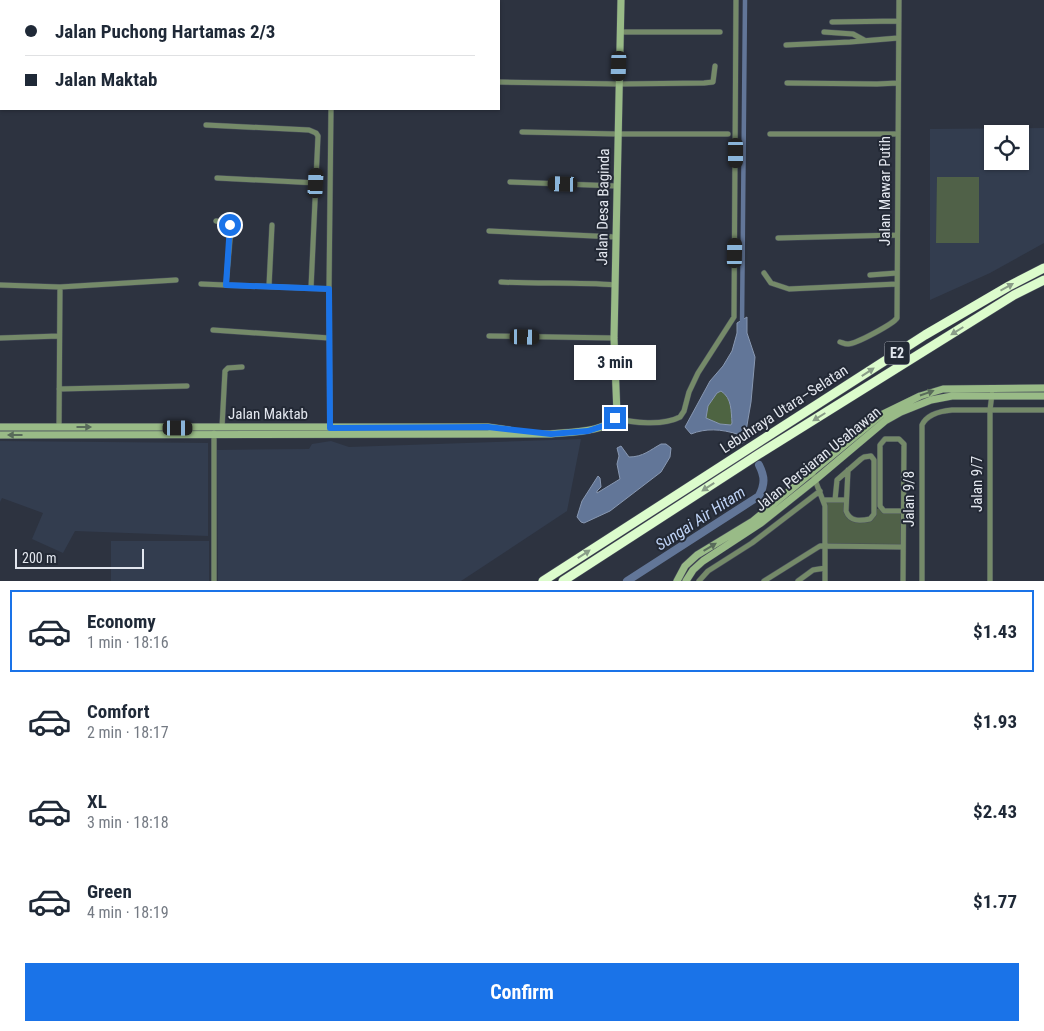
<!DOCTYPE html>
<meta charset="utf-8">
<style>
:root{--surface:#fff;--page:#f2f2f3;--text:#1f2937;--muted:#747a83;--line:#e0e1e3;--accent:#1a73e8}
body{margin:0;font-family:"Roboto Condensed",sans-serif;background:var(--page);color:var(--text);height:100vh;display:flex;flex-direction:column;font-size:19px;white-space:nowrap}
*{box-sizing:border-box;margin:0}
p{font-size:16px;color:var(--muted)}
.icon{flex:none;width:28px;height:28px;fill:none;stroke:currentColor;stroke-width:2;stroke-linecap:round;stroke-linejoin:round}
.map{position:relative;height:581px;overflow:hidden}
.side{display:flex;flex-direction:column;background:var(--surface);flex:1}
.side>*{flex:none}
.guide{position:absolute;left:0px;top:0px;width:500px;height:110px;box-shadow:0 1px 4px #0004;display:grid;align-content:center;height:110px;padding:0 25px;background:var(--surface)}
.controls{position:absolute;left:984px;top:125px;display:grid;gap:10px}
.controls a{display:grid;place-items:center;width:45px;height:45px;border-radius:0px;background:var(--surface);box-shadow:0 1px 4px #0004;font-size:25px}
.scale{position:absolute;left:15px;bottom:12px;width:129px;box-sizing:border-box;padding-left:5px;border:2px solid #e2e6ee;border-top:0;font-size:14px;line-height:18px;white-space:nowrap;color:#e2e6ee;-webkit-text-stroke:4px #232935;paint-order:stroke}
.end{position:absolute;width:22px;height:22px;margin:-11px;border:6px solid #1a73e8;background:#fff;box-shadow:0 0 0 2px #fff}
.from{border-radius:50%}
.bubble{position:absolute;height:35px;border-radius:0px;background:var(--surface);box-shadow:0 1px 4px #0004;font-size:16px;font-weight:700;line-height:35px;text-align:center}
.car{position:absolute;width:15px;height:30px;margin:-15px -8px;border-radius:6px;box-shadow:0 0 4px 1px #0007;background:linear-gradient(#222 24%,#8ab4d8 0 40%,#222 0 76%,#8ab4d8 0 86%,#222 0)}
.guide b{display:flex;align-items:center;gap:18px;height:48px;font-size:19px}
.guide b+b{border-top:1px solid var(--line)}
.guide i{width:12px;height:12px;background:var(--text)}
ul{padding:9px 0 0;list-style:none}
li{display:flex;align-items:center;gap:15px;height:82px;margin:0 10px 8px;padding:0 15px;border:2px solid transparent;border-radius:0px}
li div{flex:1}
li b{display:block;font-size:19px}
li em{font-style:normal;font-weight:700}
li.active{border-color:var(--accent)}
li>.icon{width:45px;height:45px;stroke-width:1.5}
.action{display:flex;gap:10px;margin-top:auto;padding:10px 25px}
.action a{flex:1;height:58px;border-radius:0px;background:var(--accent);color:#fff;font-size:20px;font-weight:700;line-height:58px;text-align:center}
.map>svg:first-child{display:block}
</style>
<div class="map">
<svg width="1044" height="581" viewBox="0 0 1044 581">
<rect width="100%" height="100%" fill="#2d3340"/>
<path fill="#333d4f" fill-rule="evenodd" d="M 1044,128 L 1044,243 L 990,273 L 930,300 L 930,129 ZM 992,134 L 1020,134 L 1020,161 L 992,161 Z
M 581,439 L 567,511 L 461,581 L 218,581 L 217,450 L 309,449 L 312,444 L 331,441 L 349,447 Z
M 0,441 L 208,443 L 208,536 L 75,531 L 63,553 L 32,539 L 43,513 L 2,498 L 0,502 Z
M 111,541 L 209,541 L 209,581 L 111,581 Z"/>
<path fill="#506148" d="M 937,177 L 979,177 L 979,243 L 936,243 Z
M 824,500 L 846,500 L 850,518 L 867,520 L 880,506 L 882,509 L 903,511 L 903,547 L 825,546 Z"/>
<path fill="#4e6442" d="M 721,391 C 732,398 731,412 732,423 L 731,425 L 720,424 L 706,419 L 708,406 L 717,393 Z"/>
<path fill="#627698" stroke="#8898b2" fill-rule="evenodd" d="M 747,317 L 747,333 L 755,357 L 751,402 L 746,431 L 748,440 L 739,445 L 737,434 C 721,429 706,428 691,434 L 685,427 L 710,381 L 723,366 L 732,351 L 737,333 L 737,323 ZM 721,391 C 732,398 731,411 732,423 L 731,425 L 720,424 L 706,418 L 708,406 L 717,393 Z
M 661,444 L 666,444 L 671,448 L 670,457 L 661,472 L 610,511 L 584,523 L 581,522 L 577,517 L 582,501 L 598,476 L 600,478 L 601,487 L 597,491 L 597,493 L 620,479 L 617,464 L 619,456 L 617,448 L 621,446 L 629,457 C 643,457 650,450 661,444 Z"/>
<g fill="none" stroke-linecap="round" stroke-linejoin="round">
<path stroke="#627698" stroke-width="4.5" d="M 742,326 L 745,0"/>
<path stroke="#627698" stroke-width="8" d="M 627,581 L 759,496 C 765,484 765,477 759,465"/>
<defs>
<path id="street" d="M 332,0 L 332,1
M 62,1 L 62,0
M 832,22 L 899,21
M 621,32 L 720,32
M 824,32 L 853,34 L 864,40
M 786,45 L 850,42 L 898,38
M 499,82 L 619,84 L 704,83 L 713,82 L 715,66
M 787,83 L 877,84 L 898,83
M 206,125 L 309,130 L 316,133 L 318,136 L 311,288
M 522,132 L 617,134 L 728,134
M 770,134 L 898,134
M 217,178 L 317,183
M 510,182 L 617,186
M 216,221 L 229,223 L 231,228 L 226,285
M 489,231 L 616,237
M 778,238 L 897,235
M 764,273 L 771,283 L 789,289 L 897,284
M 870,275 L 897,273
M 501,282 C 539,284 577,282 615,285
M 201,284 L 329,289
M 0,285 L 60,287 L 176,280
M 269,286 L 272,225
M 213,330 L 329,338
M 489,336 L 614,338
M 0,338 L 59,336
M 840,342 C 843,343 845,344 848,344 C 856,344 893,324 897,318 L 899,0
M 59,389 L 187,386
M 615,418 C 633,423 663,426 680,417 L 684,411 L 689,392 L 698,373 L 734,317 L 736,0
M 59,427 L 60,287
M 222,427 L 225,371 L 228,368 L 242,367
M 330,428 L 329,289 L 331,109
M 214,433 L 214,581
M 812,472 L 825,506 L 825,581
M 824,500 L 846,500
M 835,500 L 837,480 L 861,459 L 864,457 L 871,456 L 874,460 L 874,514 L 870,519 C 860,521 850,522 846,511 L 848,470
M 903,511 L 884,511 L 880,506 L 880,445 L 885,439 L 899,439 L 904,444 L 903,581
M 699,581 L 708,571 L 752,543 L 820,491
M 764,581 L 820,546 L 903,547
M 798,581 L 813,570 L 825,568
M 922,581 L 922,425 C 927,414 941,411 952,410 L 1044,410
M 990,581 L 990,410 L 992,394"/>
<path id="secondary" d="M 0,427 L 488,427 L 509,430
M 0,435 L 551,434 C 568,432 610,433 617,414 L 614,338 L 621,0
M 677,581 L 685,566 L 697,555 L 753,521 L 881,415 L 920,396 L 943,389 L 1044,388
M 686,581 L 693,570 L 703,561 L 761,523 L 815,480 L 885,421 L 901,412 L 931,400 L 952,396 L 1044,396"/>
<path id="highway" d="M 543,581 L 925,335 L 1009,286 L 1044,268
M 563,581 L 759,454 L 1014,295 L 1044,280"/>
</defs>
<use href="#street" stroke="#4a505c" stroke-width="6"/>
<use href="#secondary" stroke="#4a505c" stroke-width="8"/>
<use href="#highway" stroke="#4a505c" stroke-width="10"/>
<use href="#street" stroke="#758a69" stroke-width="5"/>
<use href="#secondary" stroke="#99bb87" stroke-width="7"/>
<use href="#highway" stroke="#dcfccc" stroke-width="9"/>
</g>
<defs><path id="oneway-solid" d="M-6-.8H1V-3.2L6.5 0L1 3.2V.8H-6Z" transform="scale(1.25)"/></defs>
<g fill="#899d88">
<use href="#oneway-solid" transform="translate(1007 287) rotate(-29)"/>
<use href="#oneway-solid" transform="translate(957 331) rotate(148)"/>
<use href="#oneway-solid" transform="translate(868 372) rotate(-33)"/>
<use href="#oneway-solid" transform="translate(819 417) rotate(148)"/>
<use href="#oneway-solid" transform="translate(708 487) rotate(147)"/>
<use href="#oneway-solid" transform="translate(584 554) rotate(-33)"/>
</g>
<g fill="#586b5a">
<use href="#oneway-solid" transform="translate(927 393) rotate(-19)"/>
<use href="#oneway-solid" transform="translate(84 427)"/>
<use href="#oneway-solid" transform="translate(15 435) rotate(-180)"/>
<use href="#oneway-solid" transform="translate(710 547) rotate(-31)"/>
</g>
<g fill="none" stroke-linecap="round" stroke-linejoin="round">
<path stroke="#1a73e8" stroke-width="6" d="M 230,225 L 226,285 L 329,289 L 330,428 L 488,427 L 551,434 L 588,431 L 603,426 L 615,418"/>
</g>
<g text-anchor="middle" stroke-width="4" stroke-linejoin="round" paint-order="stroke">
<rect fill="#232935" stroke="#a9adb6" stroke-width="1" x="884.5" y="341.5" width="25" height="23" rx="4"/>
<g font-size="14" font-weight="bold" fill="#e2e6ee">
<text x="897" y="358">E2</text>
</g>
<g font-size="15" fill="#e2e6ee" stroke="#232935">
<text transform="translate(885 191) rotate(-90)" y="5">Jalan Mawar Putih</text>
<text transform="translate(603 207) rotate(-89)" y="5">Jalan Desa Baginda</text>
<text transform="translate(784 409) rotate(-33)" y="5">Lebuhraya Utara–Selatan</text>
<text x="268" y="419">Jalan Maktab</text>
<text transform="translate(818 459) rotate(-39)" y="5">Jalan Persiaran Usahawan</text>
<text transform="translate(977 484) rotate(-90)" y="5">Jalan 9/7</text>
<text transform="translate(909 499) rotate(-90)" y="5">Jalan 9/8</text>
</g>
<g font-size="16" font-style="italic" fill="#bfd3f6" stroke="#232935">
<text transform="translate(700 518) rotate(-33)" y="6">Sungai Air Hitam</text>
</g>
</g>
</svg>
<div class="controls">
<a><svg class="icon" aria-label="locate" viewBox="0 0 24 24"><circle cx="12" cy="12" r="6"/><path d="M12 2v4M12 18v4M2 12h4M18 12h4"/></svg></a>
</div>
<div class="scale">200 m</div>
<i class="end from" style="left:230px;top:225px"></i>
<i class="end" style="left:615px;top:418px"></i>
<div class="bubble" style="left:574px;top:345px;width:82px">3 min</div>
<i class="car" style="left:619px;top:66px;rotate:182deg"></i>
<i class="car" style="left:736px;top:153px;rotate:180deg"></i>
<i class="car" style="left:316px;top:183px;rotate:3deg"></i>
<i class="car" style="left:563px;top:184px;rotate:272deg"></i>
<i class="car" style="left:735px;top:253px;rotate:1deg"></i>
<i class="car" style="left:525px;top:337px;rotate:91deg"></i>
<i class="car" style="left:178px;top:428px;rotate:90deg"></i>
<div class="guide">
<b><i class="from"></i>Jalan Puchong Hartamas 2/3</b>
<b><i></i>Jalan Maktab</b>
</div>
</div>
<section class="side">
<ul>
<li class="active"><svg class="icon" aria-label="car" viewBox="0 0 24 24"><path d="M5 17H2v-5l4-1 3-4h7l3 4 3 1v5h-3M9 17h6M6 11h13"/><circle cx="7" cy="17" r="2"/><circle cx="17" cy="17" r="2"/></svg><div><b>Economy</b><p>1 min · 18:16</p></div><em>$1.43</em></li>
<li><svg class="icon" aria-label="car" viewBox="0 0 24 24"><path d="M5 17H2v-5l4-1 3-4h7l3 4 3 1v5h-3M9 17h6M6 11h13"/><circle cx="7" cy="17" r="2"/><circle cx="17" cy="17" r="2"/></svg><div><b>Comfort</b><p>2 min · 18:17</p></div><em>$1.93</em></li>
<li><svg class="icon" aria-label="car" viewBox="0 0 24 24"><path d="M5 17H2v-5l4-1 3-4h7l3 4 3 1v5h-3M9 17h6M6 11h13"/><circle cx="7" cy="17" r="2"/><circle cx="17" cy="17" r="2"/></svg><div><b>XL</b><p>3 min · 18:18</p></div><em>$2.43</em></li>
<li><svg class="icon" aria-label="car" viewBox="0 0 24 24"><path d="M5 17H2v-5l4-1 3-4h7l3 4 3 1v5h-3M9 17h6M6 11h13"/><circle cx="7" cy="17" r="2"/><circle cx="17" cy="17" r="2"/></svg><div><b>Green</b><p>4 min · 18:19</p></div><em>$1.77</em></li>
</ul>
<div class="action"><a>Confirm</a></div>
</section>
